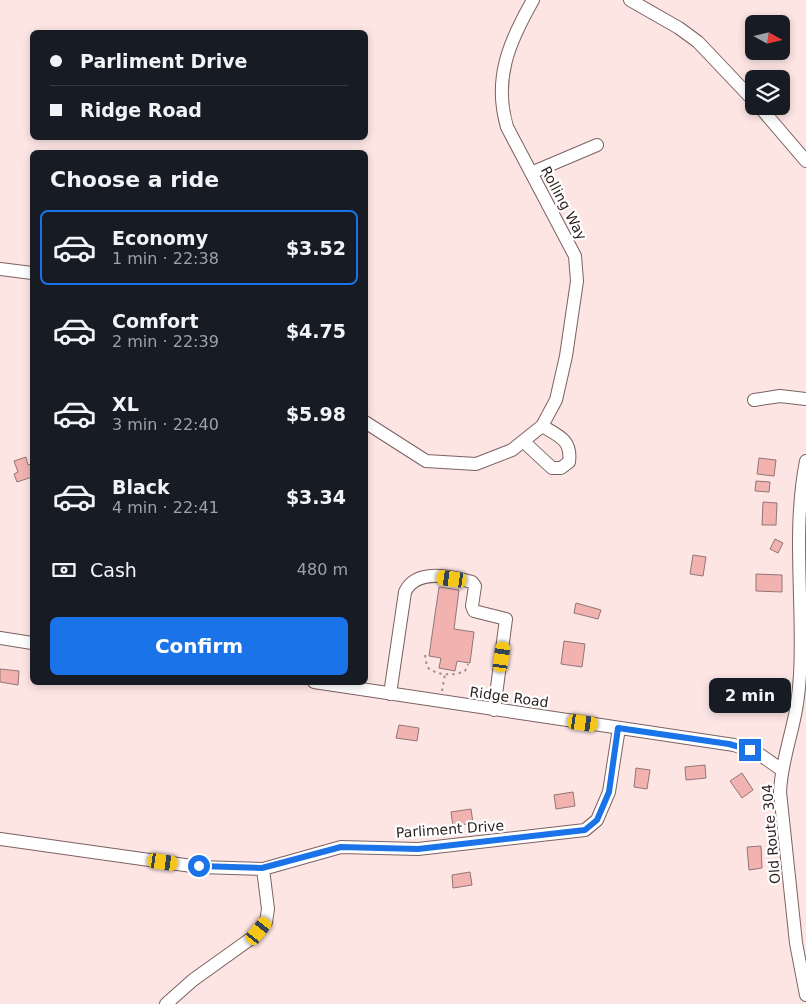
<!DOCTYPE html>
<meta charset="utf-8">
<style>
:root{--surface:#171b24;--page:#20242c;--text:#f1f3f6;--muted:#9ea1a6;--line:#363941;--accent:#1a73e8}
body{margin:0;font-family:"DejaVu Sans",sans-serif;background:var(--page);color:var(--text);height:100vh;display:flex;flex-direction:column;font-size:19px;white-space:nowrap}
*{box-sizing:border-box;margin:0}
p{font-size:16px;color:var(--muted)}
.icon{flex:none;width:28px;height:28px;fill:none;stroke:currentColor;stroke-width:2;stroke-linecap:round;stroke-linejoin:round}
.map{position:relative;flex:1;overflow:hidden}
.details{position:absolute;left:30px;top:150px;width:338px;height:535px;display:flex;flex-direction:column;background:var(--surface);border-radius:8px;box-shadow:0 2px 8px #0003}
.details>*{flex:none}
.hud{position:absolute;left:30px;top:30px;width:338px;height:110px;border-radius:8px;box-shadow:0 2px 8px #0003;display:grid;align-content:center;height:110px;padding:0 20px;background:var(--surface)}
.needle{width:32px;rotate:98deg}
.fabs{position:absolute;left:745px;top:15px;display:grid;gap:10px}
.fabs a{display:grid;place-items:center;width:45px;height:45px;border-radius:8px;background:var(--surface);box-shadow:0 2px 8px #0003;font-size:25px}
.end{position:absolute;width:22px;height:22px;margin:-11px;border:6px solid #1a73e8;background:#fff;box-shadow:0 0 0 2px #fff}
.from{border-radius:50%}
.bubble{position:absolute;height:35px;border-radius:8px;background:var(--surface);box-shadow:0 2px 8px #0003;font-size:16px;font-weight:600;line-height:35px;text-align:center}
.car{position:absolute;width:15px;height:30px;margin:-15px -8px;border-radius:6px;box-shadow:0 0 4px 1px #0007;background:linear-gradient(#f5c518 24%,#345 0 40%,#f5c518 0 76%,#345 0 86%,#f5c518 0)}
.hud b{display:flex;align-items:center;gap:18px;height:48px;font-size:19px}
.hud b+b{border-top:1px solid var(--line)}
.hud i{width:12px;height:12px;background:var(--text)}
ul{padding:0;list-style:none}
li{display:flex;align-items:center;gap:15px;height:75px;margin:0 10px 8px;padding:0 10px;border:2px solid transparent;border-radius:8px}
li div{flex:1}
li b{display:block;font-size:19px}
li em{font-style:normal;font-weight:600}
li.current{border-color:var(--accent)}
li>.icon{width:45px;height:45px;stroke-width:1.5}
h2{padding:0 20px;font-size:22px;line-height:60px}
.pay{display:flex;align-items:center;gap:12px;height:55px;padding:0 20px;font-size:19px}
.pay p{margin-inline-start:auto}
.primary-button{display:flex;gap:10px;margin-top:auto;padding:10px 20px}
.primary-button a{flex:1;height:58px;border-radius:8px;background:var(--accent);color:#fff;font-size:20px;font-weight:600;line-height:58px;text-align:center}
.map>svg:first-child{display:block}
</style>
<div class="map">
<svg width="806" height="1004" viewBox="0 0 806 1004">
<rect width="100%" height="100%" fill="#fde5e4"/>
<path fill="#f2b3b0" stroke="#917675" d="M 26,457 L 28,465 L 31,464 L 32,468 L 32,477 L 17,482 L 14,474 L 18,472 L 14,461 Z
M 759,458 L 776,460 L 774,476 L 757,474 Z
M 756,481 L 770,482 L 769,492 L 755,491 Z
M 763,502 L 777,503 L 776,525 L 762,525 Z
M 775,539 L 783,543 L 778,553 L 770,549 Z
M 693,555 L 706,557 L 703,576 L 690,574 Z
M 756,574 L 782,575 L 782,592 L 756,591 Z
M 439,587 L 459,590 L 454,629 L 474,632 L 470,663 L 457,661 L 455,671 L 439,668 L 441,658 L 429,656 Z
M 576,603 L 601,610 L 598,619 L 574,613 Z
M 564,641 L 585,644 L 582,667 L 561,664 Z
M 0,669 L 19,671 L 18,685 L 0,682 Z
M 399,725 L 419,728 L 417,741 L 396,738 Z
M 705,765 L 706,778 L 686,780 L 685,767 Z
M 636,768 L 650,770 L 647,789 L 634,787 Z
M 742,773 L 753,790 L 742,798 L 730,781 Z
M 573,792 L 575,806 L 556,809 L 554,795 Z
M 471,809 L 473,823 L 453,826 L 451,812 Z
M 761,846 L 762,868 L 749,870 L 747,847 Z
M 470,872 L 472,885 L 453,888 L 452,875 Z"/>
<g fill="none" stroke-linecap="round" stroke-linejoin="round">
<defs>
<path id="minor" d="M 630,0 L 679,28 L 698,42 L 754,101
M 759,106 L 806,161
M 531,173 L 597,145
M 0,269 L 32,273
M 754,400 L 780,396 L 806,399
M 365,422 L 426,461 L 476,464 L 512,450 L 542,426 L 556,400 L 566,356 L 577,281 L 575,256 L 507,127 C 493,79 509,42 533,0
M 523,441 L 552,468 L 561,468 L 569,462 C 572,440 559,436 542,426
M 806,461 C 792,531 804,604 800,675 C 799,691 797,708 793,724 C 788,746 781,768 780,792 L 796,943 L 806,995
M 0,638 L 32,643
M 314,682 L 734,745 L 759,754 L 782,770
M 390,694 L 405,592 C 416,568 451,576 472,582 L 475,586 L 472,606 L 474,611 L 506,619 L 494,710
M 0,839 L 199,867 L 263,869 L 341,847 L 418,849 L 585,830 L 597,820 L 609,792 L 619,728
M 166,1004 L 193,980 L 256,935 L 266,922 L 268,909 L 263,869"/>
</defs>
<use href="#minor" stroke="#7b6261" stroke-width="14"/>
<path stroke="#a18e8e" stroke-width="2" stroke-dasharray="2.5 4" stroke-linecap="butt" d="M 425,655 L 427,667 C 437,676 454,676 465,671 L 468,664
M 442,691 L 445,674"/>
<use href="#minor" stroke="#fff" stroke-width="12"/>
</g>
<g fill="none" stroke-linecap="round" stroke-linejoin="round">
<path stroke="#1a73e8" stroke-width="6" d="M 199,866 L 262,868 L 341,847 L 418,849 L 585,830 L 597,820 L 609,792 L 618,728 L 729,744 L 750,750"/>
</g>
<g text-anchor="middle" stroke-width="4.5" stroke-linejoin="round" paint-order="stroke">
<g font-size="14" fill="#2a1f1f" stroke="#fff">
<text transform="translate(564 203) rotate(62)" y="5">Rolling Way</text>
<text transform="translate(509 697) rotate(8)" y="5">Ridge Road</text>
<text transform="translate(450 829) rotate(-4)" y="5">Parliment Drive</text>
<text transform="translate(771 834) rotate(-95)" y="5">Old Route 304</text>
</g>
</g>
</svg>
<div class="fabs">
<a><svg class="needle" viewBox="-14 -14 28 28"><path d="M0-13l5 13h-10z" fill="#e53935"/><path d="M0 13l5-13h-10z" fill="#9ea1a6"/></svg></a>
<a><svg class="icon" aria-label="layers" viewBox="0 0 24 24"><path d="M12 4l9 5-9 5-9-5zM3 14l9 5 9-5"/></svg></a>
</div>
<i class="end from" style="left:199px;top:866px"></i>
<i class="end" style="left:750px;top:750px"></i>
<div class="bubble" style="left:709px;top:678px;width:82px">2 min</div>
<i class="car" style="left:452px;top:579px;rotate:278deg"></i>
<i class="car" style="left:502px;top:657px;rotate:8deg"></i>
<i class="car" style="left:583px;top:723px;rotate:98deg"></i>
<i class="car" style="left:163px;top:862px;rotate:98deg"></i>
<i class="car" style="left:259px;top:931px;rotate:39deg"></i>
<div class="hud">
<b><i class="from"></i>Parliment Drive</b>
<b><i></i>Ridge Road</b>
</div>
<section class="details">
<h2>Choose a ride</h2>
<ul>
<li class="current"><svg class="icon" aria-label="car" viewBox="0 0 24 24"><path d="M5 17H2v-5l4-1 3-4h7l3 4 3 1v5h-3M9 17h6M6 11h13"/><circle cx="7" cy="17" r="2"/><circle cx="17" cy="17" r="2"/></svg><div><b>Economy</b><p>1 min · 22:38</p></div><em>$3.52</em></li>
<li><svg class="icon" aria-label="car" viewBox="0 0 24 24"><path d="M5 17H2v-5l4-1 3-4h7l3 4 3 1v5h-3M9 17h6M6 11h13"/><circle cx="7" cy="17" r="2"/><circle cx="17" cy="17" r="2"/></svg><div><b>Comfort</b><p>2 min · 22:39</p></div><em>$4.75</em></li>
<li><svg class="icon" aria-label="car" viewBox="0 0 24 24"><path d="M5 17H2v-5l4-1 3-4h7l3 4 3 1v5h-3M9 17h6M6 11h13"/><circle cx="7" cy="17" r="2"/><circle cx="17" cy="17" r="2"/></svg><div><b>XL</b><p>3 min · 22:40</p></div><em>$5.98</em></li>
<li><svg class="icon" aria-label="car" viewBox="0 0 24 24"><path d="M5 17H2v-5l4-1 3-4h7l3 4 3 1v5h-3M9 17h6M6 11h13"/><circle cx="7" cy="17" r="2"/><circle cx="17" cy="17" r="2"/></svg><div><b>Black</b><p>4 min · 22:41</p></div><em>$3.34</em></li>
</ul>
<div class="pay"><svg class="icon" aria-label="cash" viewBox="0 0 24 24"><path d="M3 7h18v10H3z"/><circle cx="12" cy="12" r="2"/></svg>Cash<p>480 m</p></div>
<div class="primary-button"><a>Confirm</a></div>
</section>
</div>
